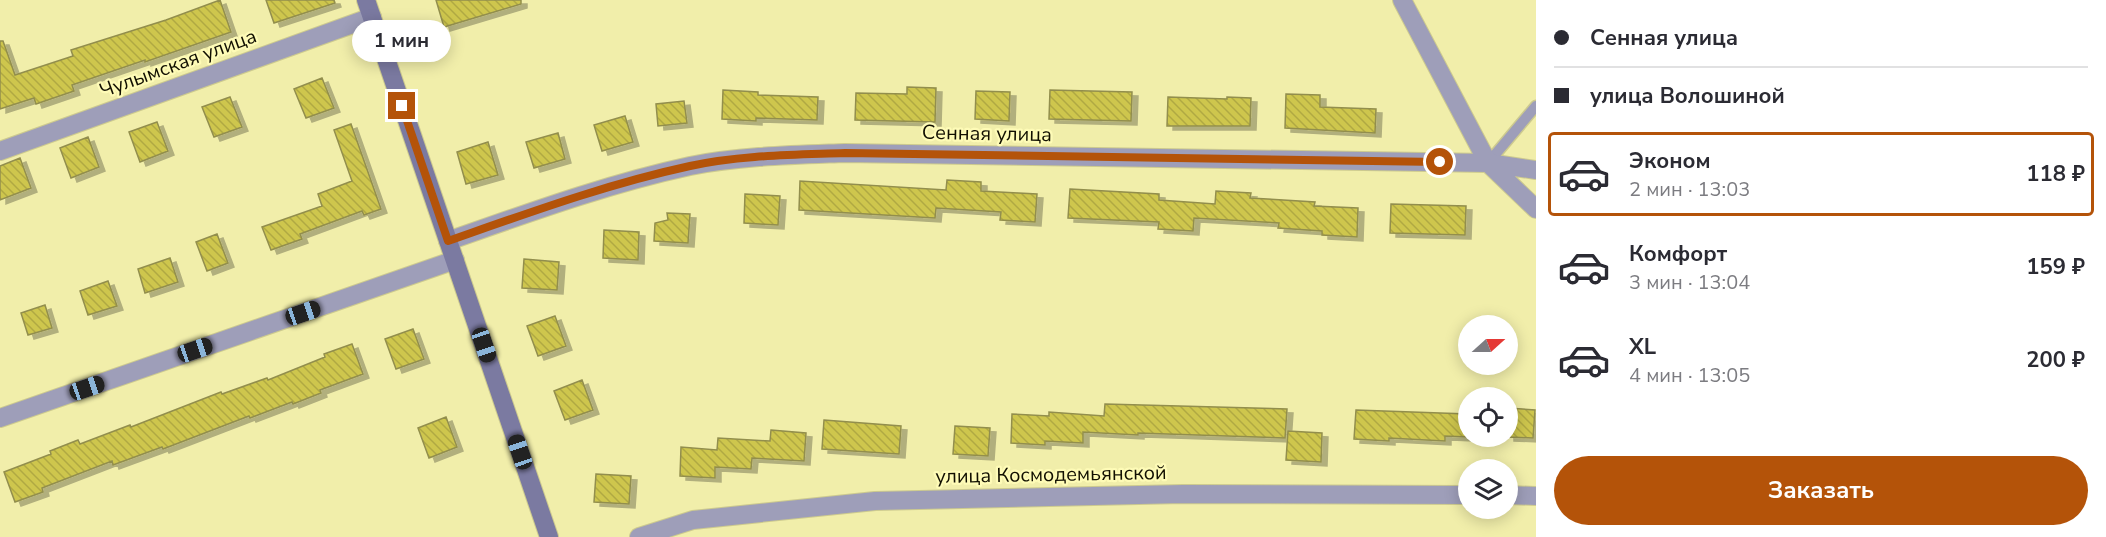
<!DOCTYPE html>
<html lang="ru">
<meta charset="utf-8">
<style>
:root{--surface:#fff;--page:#f7f7f7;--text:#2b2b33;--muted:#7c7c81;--line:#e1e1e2;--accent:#b45309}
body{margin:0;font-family:"Nunito Sans",sans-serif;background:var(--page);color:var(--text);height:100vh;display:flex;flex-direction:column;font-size:22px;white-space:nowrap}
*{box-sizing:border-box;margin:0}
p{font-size:20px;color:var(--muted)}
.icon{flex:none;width:33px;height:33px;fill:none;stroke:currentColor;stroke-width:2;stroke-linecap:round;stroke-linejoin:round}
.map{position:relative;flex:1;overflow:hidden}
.panel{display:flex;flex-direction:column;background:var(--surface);width:570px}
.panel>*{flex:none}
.hud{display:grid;align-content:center;height:132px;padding:0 18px;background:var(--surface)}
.needle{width:39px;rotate:69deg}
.buttons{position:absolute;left:1458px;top:315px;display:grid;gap:12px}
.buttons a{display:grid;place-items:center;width:60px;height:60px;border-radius:50%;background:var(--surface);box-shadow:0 3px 15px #0003;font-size:30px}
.end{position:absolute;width:27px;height:27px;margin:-14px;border:8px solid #b45309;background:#fff;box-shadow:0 0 0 3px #fff}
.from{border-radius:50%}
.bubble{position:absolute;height:42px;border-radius:21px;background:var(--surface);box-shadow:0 3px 15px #0003;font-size:20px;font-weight:700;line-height:42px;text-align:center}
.car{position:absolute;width:18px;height:36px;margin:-18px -9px;border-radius:8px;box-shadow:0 0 4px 2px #0007;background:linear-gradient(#222 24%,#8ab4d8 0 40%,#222 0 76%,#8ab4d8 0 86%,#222 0)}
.hud b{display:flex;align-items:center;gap:21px;height:57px;font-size:22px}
.hud b+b{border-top:2px solid var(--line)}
.hud i{width:15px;height:15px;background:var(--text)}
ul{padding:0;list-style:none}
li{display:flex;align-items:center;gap:18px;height:84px;margin:0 12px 9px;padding:0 6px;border:3px solid transparent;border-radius:6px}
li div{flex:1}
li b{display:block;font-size:22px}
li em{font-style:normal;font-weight:700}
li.current{border-color:var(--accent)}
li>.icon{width:54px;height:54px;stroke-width:1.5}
.cta{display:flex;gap:12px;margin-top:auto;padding:12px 18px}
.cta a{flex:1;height:69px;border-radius:36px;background:var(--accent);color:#fff;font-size:24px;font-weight:700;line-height:69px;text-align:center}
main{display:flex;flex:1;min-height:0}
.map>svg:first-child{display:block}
</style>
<main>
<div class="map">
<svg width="1536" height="537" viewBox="0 0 1536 537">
<defs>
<pattern id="building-back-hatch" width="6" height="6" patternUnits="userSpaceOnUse" patternTransform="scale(1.5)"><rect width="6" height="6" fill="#cec64e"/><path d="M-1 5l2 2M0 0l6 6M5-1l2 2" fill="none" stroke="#b0a942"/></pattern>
<filter id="shadow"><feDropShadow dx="6" dy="4" stdDeviation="0" flood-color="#0004"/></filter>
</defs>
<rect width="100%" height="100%" fill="#f1eeaa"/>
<path fill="url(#building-back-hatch)" stroke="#928e4d" stroke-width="1.5" filter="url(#shadow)" d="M 220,0 L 231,32 L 145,62 L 145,60 L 72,85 L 74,91 L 36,104 L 34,98 L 0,109 L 0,41 L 3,41 L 15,75 L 73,56 L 71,50 L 166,20 Z
M 266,0 L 334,0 L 335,3 L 274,23 Z
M 436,0 L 521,0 L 521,4 L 444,27 Z
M 322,78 L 334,108 L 306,118 L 294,89 Z
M 907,87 L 936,88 L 935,122 L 855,120 L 856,93 L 907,94 Z
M 723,90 L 758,92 L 758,95 L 818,97 L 817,120 L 756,118 L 756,121 L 722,119 Z
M 1050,90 L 1132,92 L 1131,121 L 1049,119 Z
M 976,91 L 1010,92 L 1009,121 L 975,119 Z
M 1286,94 L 1320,95 L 1320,107 L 1376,109 L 1375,133 L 1285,128 Z
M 230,97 L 242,127 L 214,137 L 202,107 Z
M 1168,97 L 1227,99 L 1227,97 L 1251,98 L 1250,126 L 1167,126 Z
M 684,101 L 687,123 L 658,126 L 656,104 Z
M 625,116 L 633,142 L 602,151 L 594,125 Z
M 157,122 L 168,151 L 140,162 L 129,132 Z
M 351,124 L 381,209 L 364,215 L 362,211 L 300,234 L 302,239 L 271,250 L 262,227 L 322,206 L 318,194 L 352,181 L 334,130 Z
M 558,133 L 565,159 L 534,168 L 526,142 Z
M 88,137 L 99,167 L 71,178 L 60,148 Z
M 488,142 L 498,175 L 466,184 L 457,152 Z
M 20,158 L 31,188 L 0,200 L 0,166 Z
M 947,180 L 981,182 L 981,191 L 1037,194 L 1035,222 L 1000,220 L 1001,212 L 936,208 L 935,218 L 799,210 L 800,181 L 946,190 Z
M 1070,189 L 1159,194 L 1159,200 L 1215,204 L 1216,191 L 1251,193 L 1250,198 L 1315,202 L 1314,206 L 1358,208 L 1357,237 L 1322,235 L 1322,231 L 1278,228 L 1279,223 L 1194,218 L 1193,231 L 1158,229 L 1159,222 L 1068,218 Z
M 745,194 L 780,196 L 778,225 L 744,223 Z
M 1391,204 L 1466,206 L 1465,235 L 1390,233 Z
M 667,213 L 690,214 L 688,243 L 654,241 L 655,223 L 668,220 Z
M 604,230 L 639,232 L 638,260 L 603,258 Z
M 217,234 L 228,263 L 207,271 L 196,242 Z
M 170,258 L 178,282 L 145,293 L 138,269 Z
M 524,259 L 559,262 L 557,290 L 522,288 Z
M 108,281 L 117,306 L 88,315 L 80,291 Z
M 45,305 L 52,328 L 28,335 L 21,313 Z
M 555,316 L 566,346 L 538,356 L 527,326 Z
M 413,329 L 424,359 L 396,369 L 385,339 Z
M 352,344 L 363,374 L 320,390 L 321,393 L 293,404 L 292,402 L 250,418 L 249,416 L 163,449 L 162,447 L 113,465 L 112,461 L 42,488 L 43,492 L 15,502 L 4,472 L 51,454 L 50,451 L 78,440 L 80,444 L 130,425 L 131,427 L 221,392 L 222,394 L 267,378 L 268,380 L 325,357 L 324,354 Z
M 582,380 L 593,410 L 565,420 L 554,391 Z
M 1105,404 L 1287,409 L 1285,438 L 1138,433 L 1138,435 L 1083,432 L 1083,443 L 1045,441 L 1045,445 L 1011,443 L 1012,414 L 1049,416 L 1049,412 L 1104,416 Z
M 1508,408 L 1535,410 L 1533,438 L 1508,437 Z
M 1356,410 L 1468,414 L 1468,437 L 1445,436 L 1445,441 L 1389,438 L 1389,441 L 1354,439 Z
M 446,417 L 457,447 L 429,458 L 418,428 Z
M 824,420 L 901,426 L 899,454 L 822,449 Z
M 955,426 L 990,428 L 988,456 L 953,454 Z
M 771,430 L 806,433 L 804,461 L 752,458 L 751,469 L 715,467 L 715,478 L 680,476 L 681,447 L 717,450 L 718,438 L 770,441 Z
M 1288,431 L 1322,433 L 1321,462 L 1286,460 Z
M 596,474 L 631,476 L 629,504 L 594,502 Z"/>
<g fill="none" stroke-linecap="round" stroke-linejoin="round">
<defs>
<path id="lane" d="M 1488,163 L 1536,106"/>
<path id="street" d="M 1402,0 L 1488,163 L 1536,209
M 0,151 L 372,17
M 448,241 C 528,213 607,184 690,166 C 740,156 793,155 845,153 L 1488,163 L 1536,170
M 0,418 L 455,260
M 1508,495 L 1536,496
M 639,537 L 693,520 L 875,501 L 1183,494 L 1468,495"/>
<path id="secondary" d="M 366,0 L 549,537"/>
</defs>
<use href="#lane" stroke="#cdca8f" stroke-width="13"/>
<use href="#street" stroke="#cdca8f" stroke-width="20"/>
<use href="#secondary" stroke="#cdca8f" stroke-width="20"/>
<use href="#lane" stroke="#9e9eb9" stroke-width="10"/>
<use href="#street" stroke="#9e9eb9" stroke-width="18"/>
<use href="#secondary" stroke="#7b7aa1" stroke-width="18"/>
</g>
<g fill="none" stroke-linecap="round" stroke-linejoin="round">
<path stroke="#b45309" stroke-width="8" d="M 402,106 L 448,241 C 528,213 607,184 690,166 C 740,155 793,155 845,153 L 1440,162"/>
</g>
<g text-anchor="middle" stroke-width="4.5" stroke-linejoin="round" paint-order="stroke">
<g font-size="20" fill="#110f00" stroke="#fefbb7">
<text transform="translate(178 63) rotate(-20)" y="7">Чулымская улица</text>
<text transform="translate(987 133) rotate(1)" y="7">Сенная улица</text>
<text transform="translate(1051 474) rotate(-1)" y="7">улица Космодемьянской</text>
</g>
</g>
</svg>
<div class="buttons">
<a><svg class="needle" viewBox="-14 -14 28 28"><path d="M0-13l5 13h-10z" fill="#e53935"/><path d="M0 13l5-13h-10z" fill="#7c7c81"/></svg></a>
<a><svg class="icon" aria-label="locate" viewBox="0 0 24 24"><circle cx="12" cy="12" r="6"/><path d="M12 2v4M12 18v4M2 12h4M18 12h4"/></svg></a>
<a><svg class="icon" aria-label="layers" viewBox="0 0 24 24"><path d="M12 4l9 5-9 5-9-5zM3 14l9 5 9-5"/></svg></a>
</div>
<i class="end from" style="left:1440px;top:162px"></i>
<i class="end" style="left:402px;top:106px"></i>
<div class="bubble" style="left:352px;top:20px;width:99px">1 мин</div>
<i class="car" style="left:303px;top:313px;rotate:71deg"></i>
<i class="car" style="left:484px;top:345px;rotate:161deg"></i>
<i class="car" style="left:195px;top:350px;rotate:71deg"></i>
<i class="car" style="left:87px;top:388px;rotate:71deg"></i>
<i class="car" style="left:520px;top:452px;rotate:341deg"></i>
</div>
<section class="panel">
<div class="hud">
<b><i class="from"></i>Сенная улица</b>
<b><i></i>улица Волошиной</b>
</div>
<ul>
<li class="current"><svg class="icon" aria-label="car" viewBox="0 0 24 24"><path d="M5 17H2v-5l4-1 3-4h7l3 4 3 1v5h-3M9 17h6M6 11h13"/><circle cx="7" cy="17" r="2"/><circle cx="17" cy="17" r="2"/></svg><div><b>Эконом</b><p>2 мин · 13:03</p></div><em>118 ₽</em></li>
<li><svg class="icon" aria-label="car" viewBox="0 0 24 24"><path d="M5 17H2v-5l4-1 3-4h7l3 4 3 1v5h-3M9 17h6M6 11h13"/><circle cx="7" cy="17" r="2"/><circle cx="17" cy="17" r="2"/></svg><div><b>Комфорт</b><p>3 мин · 13:04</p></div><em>159 ₽</em></li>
<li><svg class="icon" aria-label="car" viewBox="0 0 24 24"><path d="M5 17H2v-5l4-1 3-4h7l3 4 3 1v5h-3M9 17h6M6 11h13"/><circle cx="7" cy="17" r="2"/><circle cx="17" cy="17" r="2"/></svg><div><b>XL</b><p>4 мин · 13:05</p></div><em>200 ₽</em></li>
</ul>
<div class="cta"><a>Заказать</a></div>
</section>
</main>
